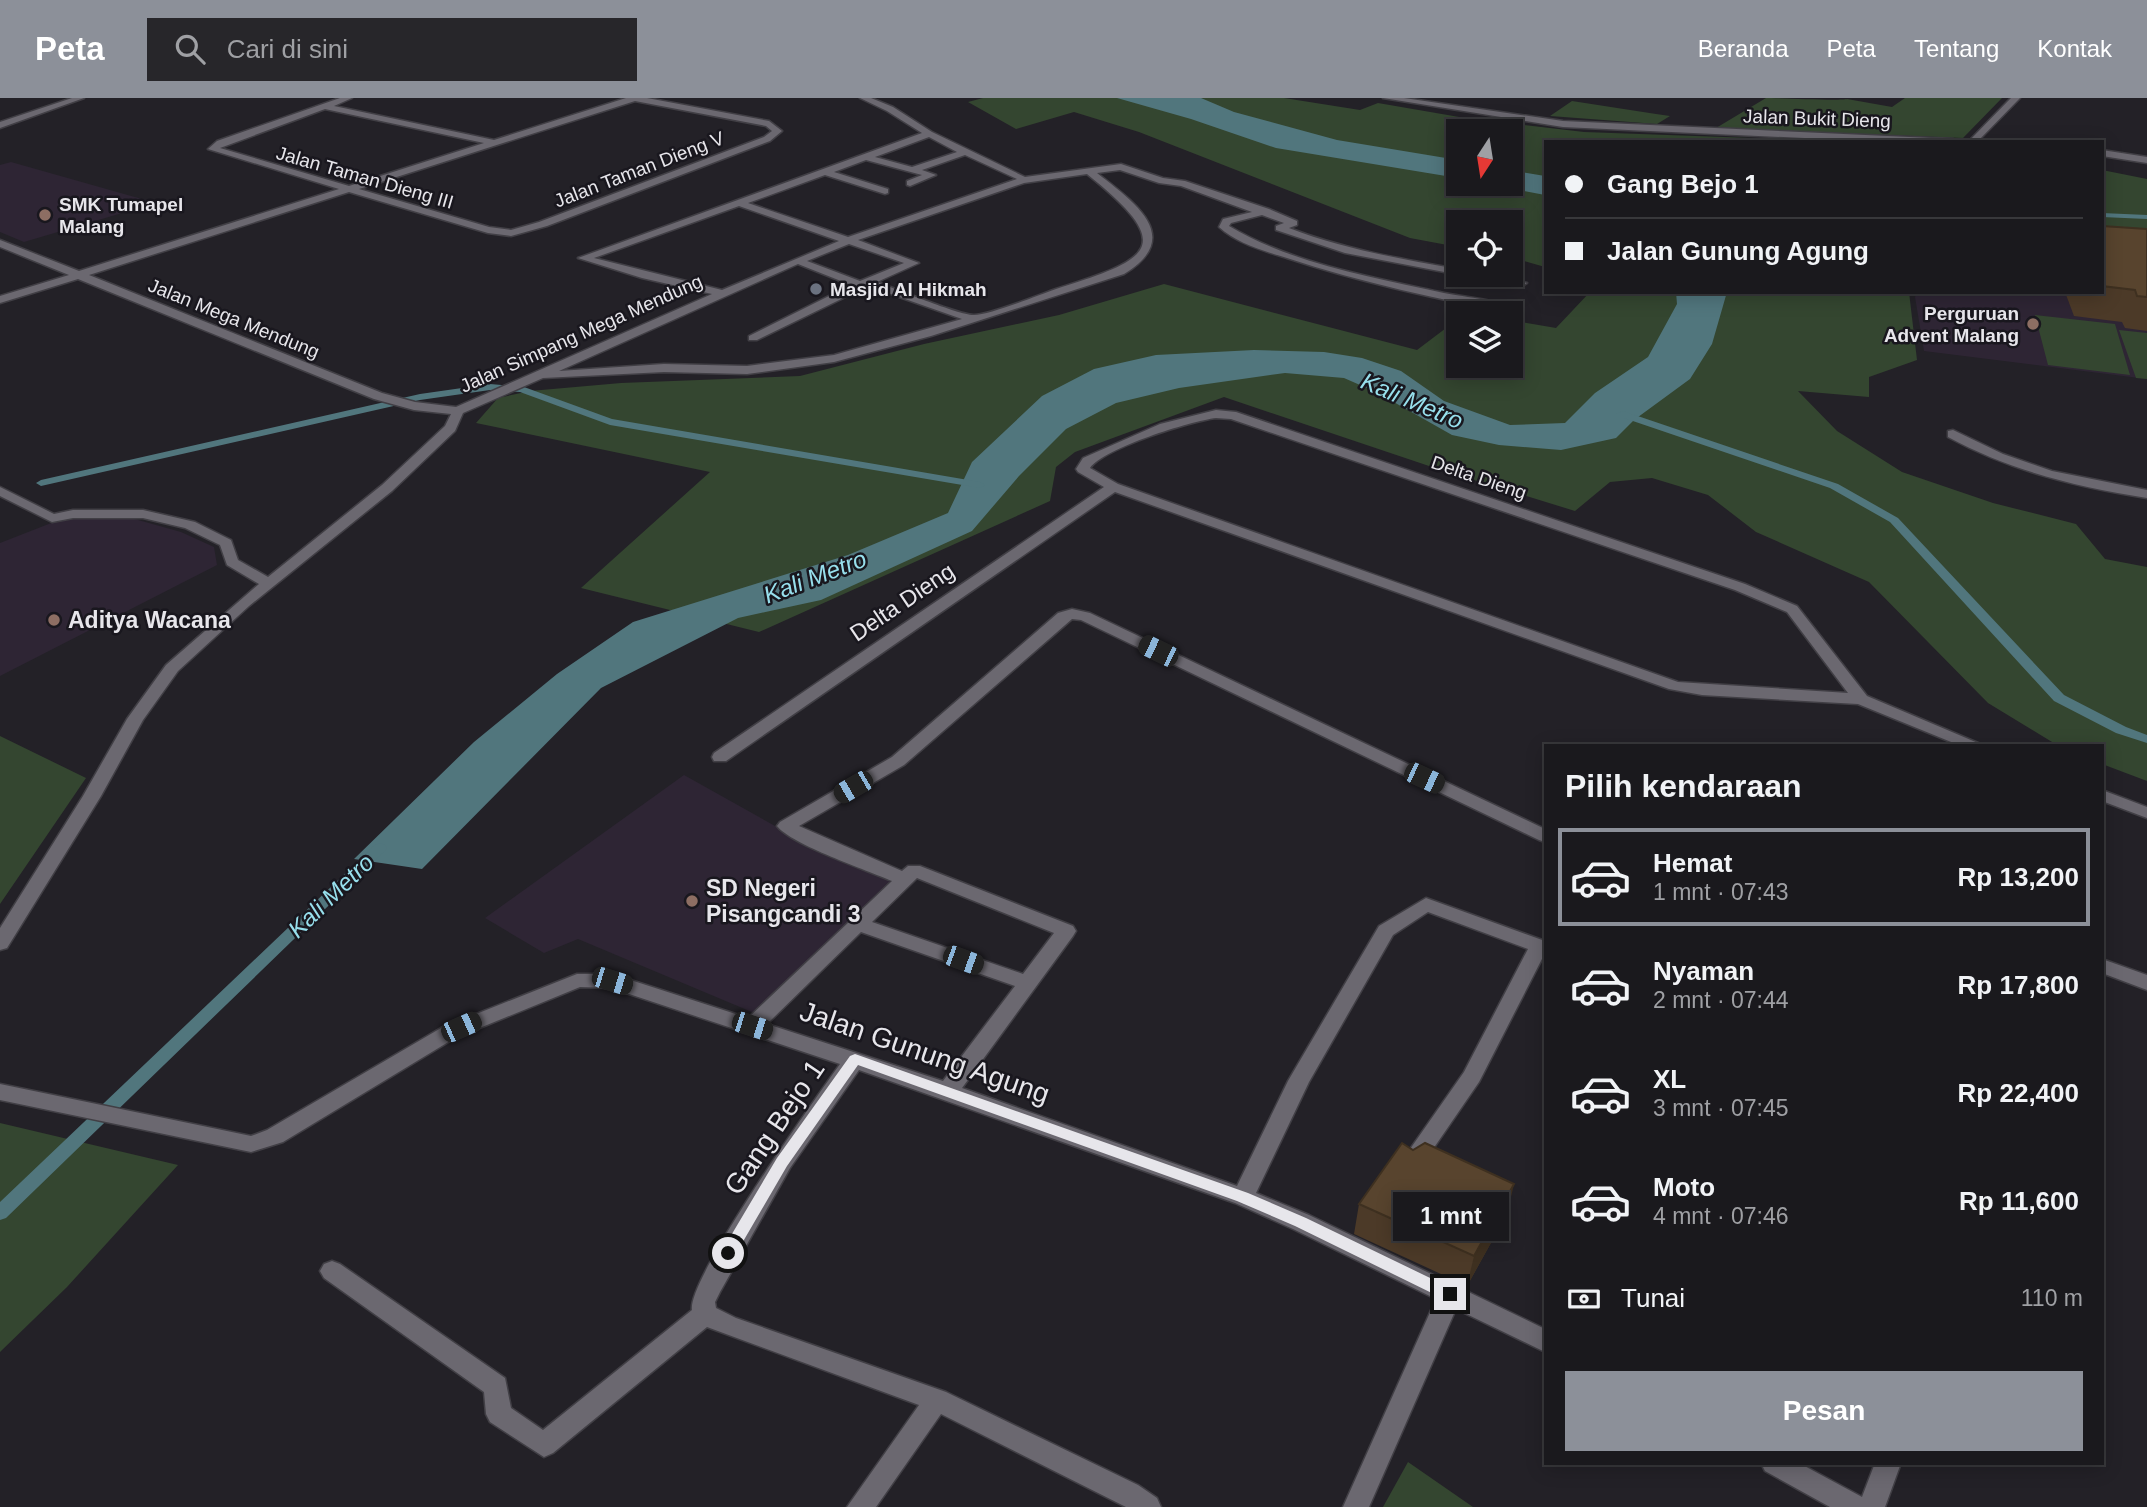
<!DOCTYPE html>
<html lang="id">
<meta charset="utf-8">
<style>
:root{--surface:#1a191d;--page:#27262a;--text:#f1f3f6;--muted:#9fa0a4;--line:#38383b;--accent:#8c9099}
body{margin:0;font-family:Arial,sans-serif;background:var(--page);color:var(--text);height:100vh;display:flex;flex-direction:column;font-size:26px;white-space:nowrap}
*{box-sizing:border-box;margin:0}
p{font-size:23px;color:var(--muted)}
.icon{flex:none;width:38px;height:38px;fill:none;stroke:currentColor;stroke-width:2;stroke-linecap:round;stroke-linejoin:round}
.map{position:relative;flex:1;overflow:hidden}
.panel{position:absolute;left:1544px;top:646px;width:560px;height:721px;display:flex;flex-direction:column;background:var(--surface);border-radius:0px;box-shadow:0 4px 18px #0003,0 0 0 2px var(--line)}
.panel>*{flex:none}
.guide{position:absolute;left:1544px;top:42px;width:560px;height:154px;border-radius:0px;box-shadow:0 4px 18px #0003,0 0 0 2px var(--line);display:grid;align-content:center;height:154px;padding:0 21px;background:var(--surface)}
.needle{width:46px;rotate:192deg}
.buttons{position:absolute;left:1446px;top:21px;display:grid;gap:14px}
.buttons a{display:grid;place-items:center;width:77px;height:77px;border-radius:0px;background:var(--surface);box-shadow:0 4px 18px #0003,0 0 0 2px var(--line);font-size:35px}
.end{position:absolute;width:32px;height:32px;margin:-16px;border:9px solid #e7e6eb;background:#111;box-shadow:0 0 0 4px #111}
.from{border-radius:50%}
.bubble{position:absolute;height:49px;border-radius:0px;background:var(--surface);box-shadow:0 4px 18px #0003,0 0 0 2px var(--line);font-size:23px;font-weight:700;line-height:49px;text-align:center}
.car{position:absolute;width:21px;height:42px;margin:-21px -10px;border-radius:9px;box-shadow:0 0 5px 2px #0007;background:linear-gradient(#222 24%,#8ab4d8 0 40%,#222 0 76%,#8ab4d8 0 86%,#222 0)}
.guide b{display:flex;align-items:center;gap:24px;height:66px;font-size:26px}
.guide b+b{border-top:2px solid var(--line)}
.guide i{width:18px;height:18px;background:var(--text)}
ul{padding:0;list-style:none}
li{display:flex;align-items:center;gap:21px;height:98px;margin:0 14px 10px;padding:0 7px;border:4px solid transparent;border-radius:0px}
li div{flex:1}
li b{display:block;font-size:26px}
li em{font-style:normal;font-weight:700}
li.active{border-color:var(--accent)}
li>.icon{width:63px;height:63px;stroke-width:1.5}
h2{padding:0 21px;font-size:32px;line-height:84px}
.pay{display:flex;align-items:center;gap:18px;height:77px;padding:0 21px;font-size:26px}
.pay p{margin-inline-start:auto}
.primary-button{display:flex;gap:14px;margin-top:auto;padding:14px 21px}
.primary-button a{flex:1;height:80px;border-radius:0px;background:var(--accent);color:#fff;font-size:28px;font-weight:700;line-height:80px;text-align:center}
header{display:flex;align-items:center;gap:42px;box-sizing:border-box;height:98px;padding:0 35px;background:var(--accent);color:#fff}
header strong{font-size:33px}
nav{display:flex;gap:38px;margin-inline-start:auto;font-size:24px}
.search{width:490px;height:63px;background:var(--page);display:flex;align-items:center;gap:18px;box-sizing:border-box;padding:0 24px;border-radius:0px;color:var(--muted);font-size:26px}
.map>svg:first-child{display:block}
</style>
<header>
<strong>Peta</strong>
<div class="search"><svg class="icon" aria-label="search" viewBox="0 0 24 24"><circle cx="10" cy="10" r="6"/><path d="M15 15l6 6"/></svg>Cari di sini</div>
<nav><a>Beranda</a><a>Peta</a><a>Tentang</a><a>Kontak</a></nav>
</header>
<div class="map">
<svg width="2147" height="1409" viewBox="0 0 2147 1409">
<rect width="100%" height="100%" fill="#232127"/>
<path fill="#2e2534" d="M 11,64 L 156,105 L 24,144 L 0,134 L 0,67 Z
M 1918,194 L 2102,194 L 2147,199 L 2147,281 L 1924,253 L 1915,199 Z
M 64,420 L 131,420 L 181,434 L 214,449 L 217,467 L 0,578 L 0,445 Z
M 684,677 L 802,743 L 896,783 L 759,917 L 578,841 L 544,855 L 485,820 Z"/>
<path fill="#344630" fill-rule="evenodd" d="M 983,0 L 1284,0 L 1360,12 L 1378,5 L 1465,20 L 1584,34 L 1865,44 L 1545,44 L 1545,169 L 1510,159 L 1510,124 L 1458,124 L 1458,149 L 1410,140 L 1139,34 L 1074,14 L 1016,31 L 968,4 ZM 1458,33 L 1510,33 L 1510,86 L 1458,86 Z
M 1766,0 C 1780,0 1840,3 1847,1 L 1892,9 L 1905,0 L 2002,0 L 1963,40 L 1716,30 Z
M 1572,3 L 1656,16 L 1670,18 L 1657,26 L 1550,18 Z
M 2102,72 L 2147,81 L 2147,142 L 2102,144 Z
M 1164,186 L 1417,252 L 1458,221 L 1458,268 L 1510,268 L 1510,222 L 1556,230 L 1590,194 L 1909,194 L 1917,262 L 1869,279 L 1869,299 L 1798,293 L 1837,333 L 1902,374 L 1993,405 L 2076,426 L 2105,461 L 2147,469 L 2147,683 L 2102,666 L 2102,648 L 2057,647 L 1988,605 L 1869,484 L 1756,434 L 1708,397 L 1652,380 L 1610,384 L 1575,413 L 1432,369 L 1224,299 L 1075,354 L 1056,369 L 1050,403 L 759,534 L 581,490 L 710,374 L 476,325 L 498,300 L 530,293 L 621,285 L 800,278 L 924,246 L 1059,217 Z
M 2035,217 L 2115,226 L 2130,277 L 2048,267 Z
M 2119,232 L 2147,235 L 2147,281 L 2136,280 Z
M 0,638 L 86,680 L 0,806 Z
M 0,1025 L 178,1067 L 67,1189 L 0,1254 Z
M 1408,1364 L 1473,1409 L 1383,1409 Z"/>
<path fill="#51767d" d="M 1117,0 L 1201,0 L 1234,14 L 1337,42 L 1458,62 L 1458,80 L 1276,50 L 1191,21 Z
M 1510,72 L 1545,78 L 1545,97 L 1488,86 L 1510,86 Z
M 1676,194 L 1727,194 L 1712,246 L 1690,281 L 1634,322 L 1616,340 L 1561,352 L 1499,347 L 1452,337 L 1376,294 L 1344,280 L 1285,275 L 1179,290 L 1116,305 L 1066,331 L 1019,378 L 972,433 L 821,502 L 738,520 L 601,590 L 422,771 L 354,761 L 474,644 L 557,576 L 633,524 L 848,457 L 948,415 L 972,364 L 1042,298 L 1094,271 L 1156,257 L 1254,252 L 1324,254 L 1362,260 L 1401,273 L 1444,303 L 1510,327 L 1565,325 L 1595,295 L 1648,259 L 1677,206 Z"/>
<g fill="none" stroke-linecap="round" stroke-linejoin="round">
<path fill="#51767d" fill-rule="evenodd" d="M 2102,115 L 2147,117 L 2147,121 L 2102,119 Z
M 490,286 L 524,289 L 612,321 L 980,384 L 985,387 L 980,390 L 610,327 L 520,294 L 490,292 L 420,302 L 41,388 L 36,385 L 41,382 L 420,296 Z
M 1623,313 L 1838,386 L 1898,420 L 2064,597 L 2126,629 L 2147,637 L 2147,645 L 2116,635 L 2054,603 L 1890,424 L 1830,390 L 1624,320 L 1616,320 L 1616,316 Z
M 380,745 L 385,747 L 387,750 L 385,753 L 6,1120 L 0,1122 L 0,1104 L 375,747 Z"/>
<defs>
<path id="minor" d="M 72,0 L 84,0 L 0,30 L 0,24 Z
M 340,0 L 352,0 L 334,8 L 494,42 L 626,0 L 647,0 L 769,23 L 782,33 L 770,43 L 547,128 L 511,138 L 488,135 L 349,94 L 89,177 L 382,295 L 415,304 L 456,309 L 712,196 L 642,180 L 578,160 L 922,35 L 887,13 L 860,0 L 871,0 L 893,9 L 932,34 L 1025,79 L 1121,66 L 1163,80 L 1185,83 L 1269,111 L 1297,123 L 1297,127 L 1289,130 C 1343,151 1401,161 1458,171 L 1460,177 L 1345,155 L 1276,132 L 1276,128 L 1284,125 L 1262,117 L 1231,125 L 1229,128 C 1290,165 1375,180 1444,195 C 1464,199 1507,203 1522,214 L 1516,217 C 1441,201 1362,185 1287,160 C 1264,153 1236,145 1219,129 L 1223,121 L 1252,114 L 1181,88 L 1159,85 L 1120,72 L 1097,75 C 1134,104 1185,139 1124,176 L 931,238 L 834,264 L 747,276 L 664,274 L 543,280 L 463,315 L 455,333 L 392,393 L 249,508 L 178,573 L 143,622 L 101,698 L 7,850 L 0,852 L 0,830 L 83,698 L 127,621 L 166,567 L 259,486 L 227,467 L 220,447 L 185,430 L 143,420 L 73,420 L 52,424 L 0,398 L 0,389 L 54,416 L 73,412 L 143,412 L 195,424 L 231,442 L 238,462 L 268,479 L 382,387 L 445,328 L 451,316 L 414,312 L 374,301 L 78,181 L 0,205 L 0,198 L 69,177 L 0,149 L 0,142 L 79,173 L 339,91 L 208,51 L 217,43 ZM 635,3 L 766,28 L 772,33 L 764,39 L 539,124 L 511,132 L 489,129 L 359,91 ZM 325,11 L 484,45 L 349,88 L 220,50 ZM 929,39 L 957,54 L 912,69 L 875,59 ZM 965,57 L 1017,81 L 848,139 L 748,105 L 825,77 L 885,96 L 888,95 L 888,91 L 834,74 L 866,62 L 922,77 L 907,83 L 907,87 L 910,88 L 936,77 L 922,72 ZM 1087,76 C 1178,149 1151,161 1056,191 C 1039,197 989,217 974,217 C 961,218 894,190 877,184 L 919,165 L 858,142 L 1024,85 ZM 739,108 L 839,143 L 722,192 L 594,160 ZM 849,146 L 904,165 L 860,183 L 807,163 ZM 798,166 L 851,187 L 749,238 L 749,242 L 757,242 L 868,188 L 962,221 L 834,257 L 747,268 L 664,266 L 559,273 Z
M 2011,0 L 2020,0 L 1977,44 L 1968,44 Z
M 1471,177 L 1493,177 L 1527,185 L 1522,188 L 1476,180 Z
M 1216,312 L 1236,314 L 1745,486 L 1797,508 L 1867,598 L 1985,648 L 1961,648 L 1858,606 L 1702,597 L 1669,591 L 1115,394 L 726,663 L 714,663 L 712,659 L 714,655 L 1104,389 L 1078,374 L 1076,371 L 1083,360 L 1160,326 ZM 1216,320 L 1231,321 L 1735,492 L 1787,514 L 1848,595 L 1678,584 L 1118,386 L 1090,370 C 1104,350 1191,323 1216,320 Z
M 1953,332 L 2003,356 L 2052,373 L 2147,392 L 2147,400 C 2077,389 2011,373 1948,339 L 1948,333 Z
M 1072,511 L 1090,515 L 1545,731 L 1545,744 L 1539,742 L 1081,522 L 1072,521 L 904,667 L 799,728 L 902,773 L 908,768 L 920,768 L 1073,828 L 1076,833 L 1073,838 L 962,990 L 1237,1088 L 1288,983 L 1379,828 L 1426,800 L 1545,843 L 1545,855 L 1479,984 L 1420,1070 L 1412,1073 L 1404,1070 L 1401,1064 L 1464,974 L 1528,851 L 1428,814 L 1393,837 L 1309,984 L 1256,1095 L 1309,1117 L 1545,1231 L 1545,1254 L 1456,1211 L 1369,1409 L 1343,1409 L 1436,1201 L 1293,1131 L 1235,1105 L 859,972 L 790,1070 L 720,1194 L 715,1204 L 716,1210 L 736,1220 L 946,1294 L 1138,1387 L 1157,1400 L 1161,1409 L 1126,1409 L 941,1316 L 876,1409 L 847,1409 L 919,1307 L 707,1229 L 553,1355 L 544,1359 L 490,1324 L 486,1316 L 484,1294 L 324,1180 L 320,1173 L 324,1166 L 332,1163 L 340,1166 L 505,1280 L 511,1310 L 543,1332 L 692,1212 C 687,1181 815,1001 840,966 L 611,890 L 580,889 L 455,940 L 283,1044 L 251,1054 L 0,1002 L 0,986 L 251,1038 L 267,1032 L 441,930 L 577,876 L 612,876 L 748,920 L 892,783 C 867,772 792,747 777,728 L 780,724 L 892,659 L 1058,515 ZM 917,780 L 1054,835 L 1023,876 L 872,824 ZM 861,834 L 1015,888 L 943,983 L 767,926 Z
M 2102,692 L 2147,709 L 2147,720 L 2102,703 Z
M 2102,861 L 2147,877 L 2147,892 L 2102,875 Z
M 1761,1365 L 1799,1365 L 1862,1399 L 1875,1365 L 1901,1365 L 1885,1409 L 1830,1409 L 1765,1373 Z"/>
<path id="tertiary" d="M 1383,0 L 1404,0 L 1563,23 L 1953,41 L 1957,44 L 1890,44 L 1563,29 Z
M 2102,52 L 2147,59 L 2147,65 L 2102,58 Z"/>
</defs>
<use href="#minor" stroke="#413f45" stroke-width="3"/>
<use href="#tertiary" stroke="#413f45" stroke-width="3"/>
<use href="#minor" fill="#6b6870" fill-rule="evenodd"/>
<use href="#tertiary" fill="#6b6870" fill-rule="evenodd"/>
</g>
<path fill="#4c3a28" d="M 2102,128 L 2147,131 L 2147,233 L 2125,230 L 2122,224 L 2074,218 L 2065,194 L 2102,194 Z
M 1359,1106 L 1507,1116 L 1467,1188 L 1354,1136 Z"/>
<path fill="#3e3020" d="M 1514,1086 L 1507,1116 L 1467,1188 L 1474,1158 Z"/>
<path fill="#58442e" stroke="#3e3020" stroke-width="2" d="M 2102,128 L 2147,131 L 2147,199 L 2137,198 L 2135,192 L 2102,188 Z
M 1402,1045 L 1413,1052 L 1425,1045 L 1514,1086 L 1474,1158 L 1359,1106 Z"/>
<path fill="#e7e6eb" d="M 855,956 L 1248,1095 L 1306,1120 L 1455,1192 L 1457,1196 L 1455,1201 L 1444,1201 L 1295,1128 L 1237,1103 L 858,967 L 787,1068 L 734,1159 L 723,1159 L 721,1155 L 723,1151 L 777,1060 L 850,958 Z"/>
<g fill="#8d6e63" stroke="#19171e" stroke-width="2.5">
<circle cx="45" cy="117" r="7"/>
<circle cx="2033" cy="226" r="7"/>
<circle cx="54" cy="522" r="7"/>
<circle cx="692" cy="803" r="7"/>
</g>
<circle fill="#6b7280" stroke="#19171e" stroke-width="2.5" cx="816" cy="191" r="7"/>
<g text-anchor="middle" stroke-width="5" stroke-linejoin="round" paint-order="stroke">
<g font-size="19" fill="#e7e6eb" stroke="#19171e">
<text transform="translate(1817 20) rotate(2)" y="7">Jalan Bukit Dieng</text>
<text transform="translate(639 71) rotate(-21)" y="7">Jalan Taman Dieng V</text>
<text transform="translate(365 79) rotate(16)" y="7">Jalan Taman Dieng III</text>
<text transform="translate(234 220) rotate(22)" y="7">Jalan Mega Mendung</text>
<text transform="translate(581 235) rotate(-24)" y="7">Jalan Simpang Mega Mendung</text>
<text transform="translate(1479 379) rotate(19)" y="7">Delta Dieng</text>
</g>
<g font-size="19" font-weight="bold" fill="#e7e6eb" stroke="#19171e" text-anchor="start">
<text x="59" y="113">SMK Tumapel<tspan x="59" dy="22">Malang</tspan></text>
<text x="830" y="198">Masjid Al Hikmah</text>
<text x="2019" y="222" text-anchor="end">Perguruan<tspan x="2019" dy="22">Advent Malang</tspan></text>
</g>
<g font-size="23" fill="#e7e6eb" stroke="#19171e">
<text transform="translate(902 504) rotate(-34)" y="8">Delta Dieng</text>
</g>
<g font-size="23" font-weight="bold" fill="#e7e6eb" stroke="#19171e" text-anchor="start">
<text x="68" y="530">Aditya Wacana</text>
<text x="706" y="798">SD Negeri<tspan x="706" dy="26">Pisangcandi 3</tspan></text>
</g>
<g font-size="24" font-style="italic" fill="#97dfec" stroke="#19171e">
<text transform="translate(1412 303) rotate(23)" y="8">Kali Metro</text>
<text transform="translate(815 479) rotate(-21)" y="8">Kali Metro</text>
<text transform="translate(331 798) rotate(-44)" y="8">Kali Metro</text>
</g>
<g font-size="28" fill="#e7e6eb" stroke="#19171e">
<text transform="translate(925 954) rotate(19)" y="10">Jalan Gunung Agung</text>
<text transform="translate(774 1029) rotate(-56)" y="10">Gang Bejo 1</text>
</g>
</g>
</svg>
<div class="buttons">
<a><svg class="needle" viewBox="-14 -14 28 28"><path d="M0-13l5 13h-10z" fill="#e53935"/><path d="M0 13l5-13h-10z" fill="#9fa0a4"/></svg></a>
<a><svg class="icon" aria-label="locate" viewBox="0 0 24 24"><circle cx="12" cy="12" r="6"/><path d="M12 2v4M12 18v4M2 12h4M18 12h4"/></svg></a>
<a><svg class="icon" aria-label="layers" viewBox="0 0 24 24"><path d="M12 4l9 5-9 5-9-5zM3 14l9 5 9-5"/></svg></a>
</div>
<i class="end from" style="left:728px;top:1155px"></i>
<i class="end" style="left:1450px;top:1196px"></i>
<div class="bubble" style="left:1393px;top:1094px;width:116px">1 mnt</div>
<i class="car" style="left:1158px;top:553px;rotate:296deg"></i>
<i class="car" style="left:1424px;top:680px;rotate:115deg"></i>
<i class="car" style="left:853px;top:689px;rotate:240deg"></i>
<i class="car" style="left:963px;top:862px;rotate:110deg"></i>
<i class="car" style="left:612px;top:883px;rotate:107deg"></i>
<i class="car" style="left:752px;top:928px;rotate:108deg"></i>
<i class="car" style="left:461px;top:929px;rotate:66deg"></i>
<div class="guide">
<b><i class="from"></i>Gang Bejo 1</b>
<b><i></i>Jalan Gunung Agung</b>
</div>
<section class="panel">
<h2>Pilih kendaraan</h2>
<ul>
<li class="active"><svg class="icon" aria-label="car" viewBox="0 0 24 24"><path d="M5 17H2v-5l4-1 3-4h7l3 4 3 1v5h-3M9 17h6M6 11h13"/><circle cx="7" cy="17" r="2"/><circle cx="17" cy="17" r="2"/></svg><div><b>Hemat</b><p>1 mnt · 07:43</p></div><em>Rp 13,200</em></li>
<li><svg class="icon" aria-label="car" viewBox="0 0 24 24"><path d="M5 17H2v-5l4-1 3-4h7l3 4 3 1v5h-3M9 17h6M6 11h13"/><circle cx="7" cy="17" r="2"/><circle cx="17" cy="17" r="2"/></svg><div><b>Nyaman</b><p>2 mnt · 07:44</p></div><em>Rp 17,800</em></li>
<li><svg class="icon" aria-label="car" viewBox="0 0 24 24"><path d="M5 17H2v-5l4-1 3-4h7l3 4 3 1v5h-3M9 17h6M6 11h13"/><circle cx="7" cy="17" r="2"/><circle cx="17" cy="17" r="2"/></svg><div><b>XL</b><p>3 mnt · 07:45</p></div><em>Rp 22,400</em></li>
<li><svg class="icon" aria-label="car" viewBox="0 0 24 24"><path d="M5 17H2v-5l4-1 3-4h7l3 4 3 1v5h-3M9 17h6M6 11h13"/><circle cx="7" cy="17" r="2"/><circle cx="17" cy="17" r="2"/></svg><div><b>Moto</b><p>4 mnt · 07:46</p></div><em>Rp 11,600</em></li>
</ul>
<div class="pay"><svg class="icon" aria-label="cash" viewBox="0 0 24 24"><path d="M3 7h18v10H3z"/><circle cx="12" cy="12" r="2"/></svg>Tunai<p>110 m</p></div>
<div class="primary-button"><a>Pesan</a></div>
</section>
</div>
